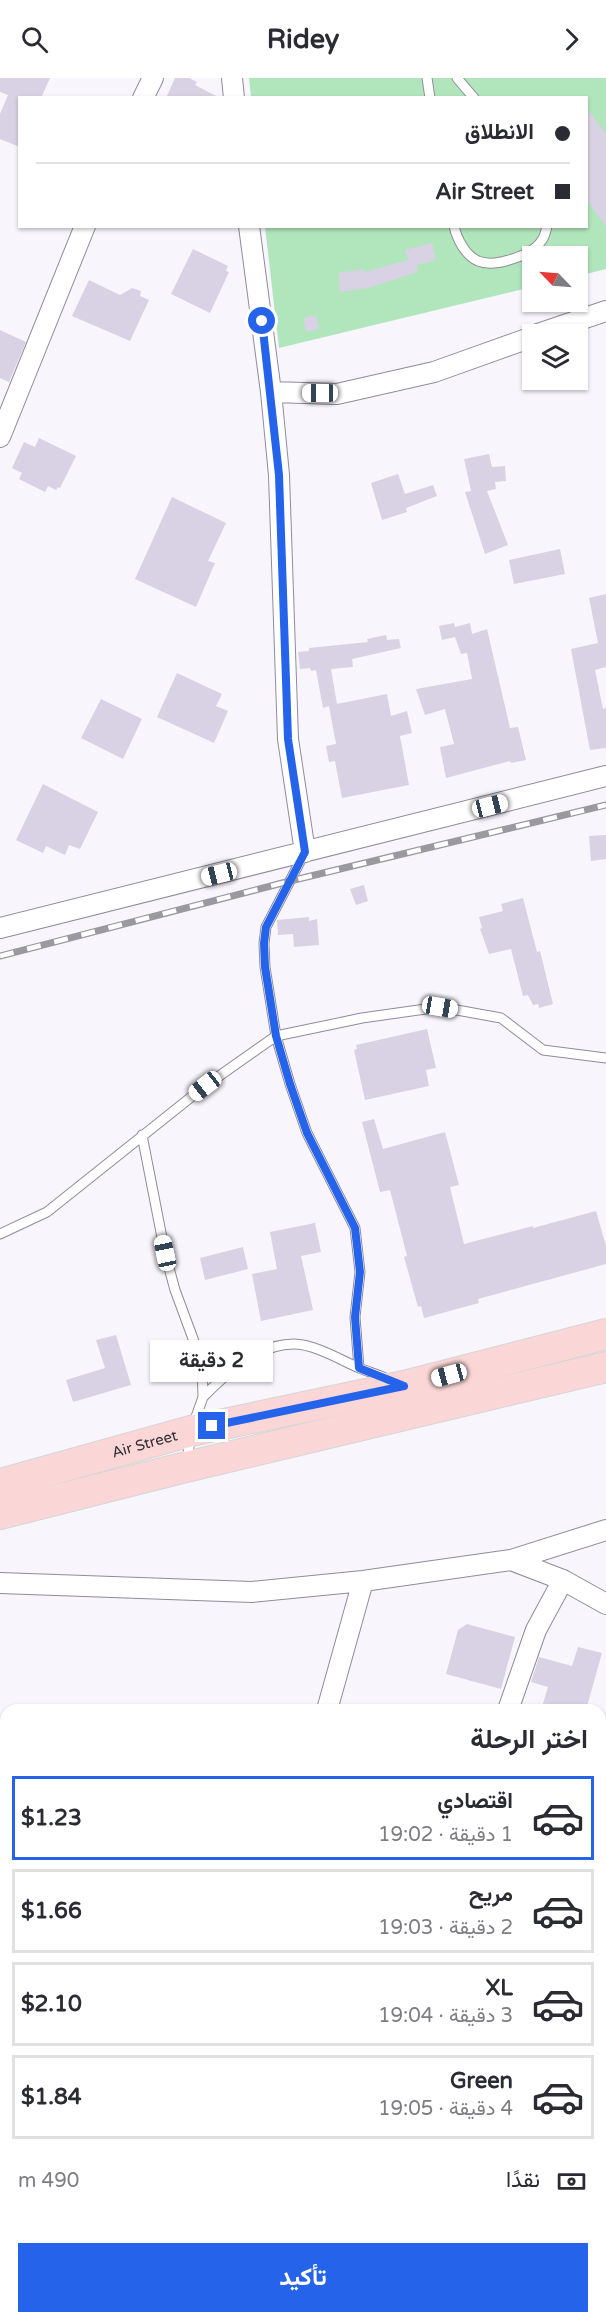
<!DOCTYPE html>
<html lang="ar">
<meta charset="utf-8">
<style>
:root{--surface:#fff;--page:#f2f2f3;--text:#2b2b33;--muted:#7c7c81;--line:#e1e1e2;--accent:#2563eb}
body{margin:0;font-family:"Varela Round",Vazirmatn,sans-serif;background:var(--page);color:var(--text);direction:rtl;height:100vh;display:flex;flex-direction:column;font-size:22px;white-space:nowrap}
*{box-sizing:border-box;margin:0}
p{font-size:20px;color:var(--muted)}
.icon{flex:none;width:33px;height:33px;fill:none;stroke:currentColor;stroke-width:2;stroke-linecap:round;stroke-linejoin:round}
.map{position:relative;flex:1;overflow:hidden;direction:ltr}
.drawer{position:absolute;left:0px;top:1626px;width:606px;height:620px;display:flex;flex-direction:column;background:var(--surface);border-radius:18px 18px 0 0;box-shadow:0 2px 4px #0004;direction:rtl}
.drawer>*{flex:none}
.top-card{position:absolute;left:18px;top:18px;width:570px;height:132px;border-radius:0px;box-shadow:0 2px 4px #0004;direction:rtl;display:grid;align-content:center;height:132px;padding:0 18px;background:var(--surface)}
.needle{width:39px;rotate:295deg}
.tools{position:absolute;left:522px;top:168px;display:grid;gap:12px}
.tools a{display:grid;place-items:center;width:66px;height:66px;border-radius:0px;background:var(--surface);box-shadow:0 2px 4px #0004;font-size:30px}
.end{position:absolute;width:27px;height:27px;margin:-14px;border:8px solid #2563eb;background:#fff;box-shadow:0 0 0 3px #fff}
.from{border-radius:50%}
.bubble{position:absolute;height:42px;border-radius:0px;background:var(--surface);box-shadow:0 2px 4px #0004;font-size:20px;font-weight:700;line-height:42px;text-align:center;direction:rtl}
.car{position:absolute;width:18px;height:36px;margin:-18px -9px;border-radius:8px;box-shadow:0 0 4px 2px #0007;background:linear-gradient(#fff 24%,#345 0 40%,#fff 0 76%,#345 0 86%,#fff 0)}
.top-card b{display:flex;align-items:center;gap:21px;height:57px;font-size:22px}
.top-card b+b{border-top:2px solid var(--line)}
.top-card i{width:15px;height:15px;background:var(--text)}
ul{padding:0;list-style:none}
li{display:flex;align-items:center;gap:18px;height:84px;margin:0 12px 9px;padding:0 6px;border:3px solid var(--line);border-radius:0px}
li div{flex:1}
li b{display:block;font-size:22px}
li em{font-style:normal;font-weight:700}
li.current{border-color:var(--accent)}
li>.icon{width:54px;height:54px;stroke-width:1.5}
h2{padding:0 18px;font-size:27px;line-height:72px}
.pay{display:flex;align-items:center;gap:15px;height:66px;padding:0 18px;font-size:22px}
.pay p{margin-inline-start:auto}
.button{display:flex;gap:12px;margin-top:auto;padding:12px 18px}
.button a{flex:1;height:69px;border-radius:0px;background:var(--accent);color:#fff;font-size:24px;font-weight:700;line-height:69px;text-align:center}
header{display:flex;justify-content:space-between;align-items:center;height:78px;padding:0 18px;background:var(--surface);font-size:27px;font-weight:700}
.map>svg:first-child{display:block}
</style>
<header><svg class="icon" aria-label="forward" viewBox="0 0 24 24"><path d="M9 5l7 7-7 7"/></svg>Ridey<svg class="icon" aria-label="search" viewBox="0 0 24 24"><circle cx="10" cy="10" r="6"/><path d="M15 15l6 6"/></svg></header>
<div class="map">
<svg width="606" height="2245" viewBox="0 0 606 2245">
<rect width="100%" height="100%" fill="#f8f5fd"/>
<path fill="#b1e6bc" d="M 249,0 L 606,0 L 606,191 L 578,198 L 578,178 L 532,178 L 532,209 L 279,270 L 265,149 L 586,148 L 586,20 L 251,19 Z"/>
<path fill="#d8d2e4" d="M 0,0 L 50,0 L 41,20 L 20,20 L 20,69 L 0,61 L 0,36 L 8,17 L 0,14 Z
M 175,0 L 189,0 L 197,4 L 195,7 L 220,20 L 166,20 Z
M 586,29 L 606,56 L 606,148 L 586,122 Z
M 432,165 L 436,182 L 416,187 L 418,194 L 368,210 L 340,214 L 338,195 L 364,191 L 364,194 L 408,182 L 405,172 Z
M 193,171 L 228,188 L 226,193 L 229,194 L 210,235 L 171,216 Z
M 89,202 L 120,217 L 132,210 L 141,213 L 140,218 L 149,222 L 130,263 L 72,238 Z
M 316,237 L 319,251 L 306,254 L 303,240 Z
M 0,252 L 26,264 L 9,304 L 0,300 Z
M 39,360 L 76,378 L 60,410 L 58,409 L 56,412 L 48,408 L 45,414 L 19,401 L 22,395 L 12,390 L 24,364 L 35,369 Z
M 489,376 L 492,389 L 505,388 L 506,403 L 495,404 L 496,411 L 487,413 L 508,467 L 485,476 L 465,414 L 471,413 L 464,381 Z
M 398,396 L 405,416 L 433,407 L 437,418 L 406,430 L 407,434 L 382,442 L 371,405 Z
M 172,419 L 226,445 L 208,483 L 215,485 L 196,529 L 135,501 Z
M 560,471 L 565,496 L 514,506 L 509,482 Z
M 606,516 L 606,589 L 595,592 L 603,631 L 606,630 L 606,670 L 590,672 L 571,571 L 598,565 L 589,520 Z
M 454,545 L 455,549 L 470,545 L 472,556 L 487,551 L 510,650 L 518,649 L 526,682 L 511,685 L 510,683 L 446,700 L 440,669 L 454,666 L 445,631 L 425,637 L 416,611 L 472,601 L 467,575 L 461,576 L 455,559 L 442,562 L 439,548 Z
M 386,557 L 387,562 L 399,561 L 401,570 L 352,581 L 353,589 L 331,591 L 337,626 L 387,616 L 391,638 L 407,633 L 412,655 L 400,658 L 409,707 L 342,720 L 335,683 L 329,684 L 326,668 L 336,666 L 329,628 L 323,630 L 316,592 L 311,593 L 310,590 L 300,591 L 298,574 L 309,573 L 309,570 L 368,564 L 367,561 Z
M 177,595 L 222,616 L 216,628 L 228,633 L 214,665 L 157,639 Z
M 101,621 L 142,641 L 123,681 L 81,660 Z
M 43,706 L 98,734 L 80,771 L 69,767 L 65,777 L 46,768 L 43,775 L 16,762 Z
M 606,757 L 606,781 L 591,783 L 589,758 Z
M 364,807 L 368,823 L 356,827 L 350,811 Z
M 523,820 L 537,874 L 540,873 L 553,926 L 539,930 L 538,926 L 533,927 L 528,917 L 523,918 L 511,871 L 489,876 L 480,851 L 482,850 L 479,839 L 503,833 L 501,826 Z
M 309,839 L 309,843 L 317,841 L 319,867 L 294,869 L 293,856 L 278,857 L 277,842 Z
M 427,951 L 436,990 L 426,992 L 429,1008 L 365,1022 L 354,972 L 357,971 L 356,967 Z
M 374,1041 L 383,1071 L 445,1054 L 459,1107 L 450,1109 L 464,1166 L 533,1148 L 533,1150 L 596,1133 L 606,1168 L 606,1186 L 478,1221 L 479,1225 L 424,1240 L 421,1228 L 418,1229 L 404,1179 L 407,1178 L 390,1112 L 380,1114 L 362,1044 Z
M 315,1145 L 321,1174 L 301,1178 L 313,1232 L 261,1243 L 252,1196 L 277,1191 L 270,1154 Z
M 243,1169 L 248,1191 L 205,1202 L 200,1180 Z
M 116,1257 L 131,1307 L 73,1324 L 66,1302 L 105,1290 L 96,1262 Z
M 467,1546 L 515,1559 L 501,1611 L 446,1596 L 458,1552 Z
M 578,1569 L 602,1575 L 586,1632 L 541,1632 L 548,1609 L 531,1604 L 539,1579 L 572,1588 Z"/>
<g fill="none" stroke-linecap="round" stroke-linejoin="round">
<defs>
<path id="lane" d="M 427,0 L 430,20
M 457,0 L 474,20
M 454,148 C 457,161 465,177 478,183 C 495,190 533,177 542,162 C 545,158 546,153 547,148
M 305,774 L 266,849 L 264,865 L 265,889 L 276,958 L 290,1006 L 307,1055 L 355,1150 L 360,1194 L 355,1239 L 359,1290
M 142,1057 L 165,1175 L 175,1212 L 202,1285 L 203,1319 L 191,1353 L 187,1384
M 0,1156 L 47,1134 L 205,1008 L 276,958 L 362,940 L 440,929 L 501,940 L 543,972 L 606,980
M 203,1319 C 227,1295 257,1266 294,1266 C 314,1266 341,1282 359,1290 C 369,1294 380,1297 390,1302"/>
<path id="street" d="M 232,0 L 234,20
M 143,20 L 153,0
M 249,148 L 271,314 L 279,397 L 288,661 L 305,774
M 538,256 L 606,233
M 271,314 L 337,316 L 434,294 L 532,259
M 0,359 L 85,148
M 0,850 L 606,698
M 511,1482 L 563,1502 L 606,1526
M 0,1505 L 252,1514 L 363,1503 L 511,1482 L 606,1452
M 327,1632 L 363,1503
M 508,1632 L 536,1552 L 563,1502
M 0,1848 L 6,1850
M 600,1911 L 606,1890
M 600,2014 L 606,2016
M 0,2174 L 6,2152
M 153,2245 L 154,2240
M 334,2245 L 335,2240
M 506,2245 L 507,2240"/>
<g id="primary">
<path id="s1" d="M 0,1406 L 191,1353 L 404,1308 L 606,1256"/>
<path d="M 0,1436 L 186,1389 L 606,1289"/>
</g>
</defs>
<use href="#lane" stroke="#908b9b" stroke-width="11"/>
<use href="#street" stroke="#908b9b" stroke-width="22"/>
<use href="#primary" stroke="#d5d5d6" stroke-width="32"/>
<use href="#lane" stroke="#fff" stroke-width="9"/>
<use href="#street" stroke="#fff" stroke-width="20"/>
<use href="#primary" stroke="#fad7d6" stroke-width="30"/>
<defs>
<path id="rail" d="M 0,878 L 290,803 L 606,727"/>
</defs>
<use href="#rail" stroke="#9b99a0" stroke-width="7"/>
<use href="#rail" stroke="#fff" stroke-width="4.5" stroke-dasharray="14" stroke-linecap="butt"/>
</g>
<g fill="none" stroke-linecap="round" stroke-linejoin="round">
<path stroke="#2563eb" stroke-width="8" d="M 212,1348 L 404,1308 L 359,1290 L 355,1239 L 360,1194 L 355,1150 L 307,1055 L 290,1006 L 276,958 L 265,889 L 264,865 L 266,849 L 305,774 L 288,661 L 279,397 L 262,243"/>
</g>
<g text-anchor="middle" stroke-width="6" stroke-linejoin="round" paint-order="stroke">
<g font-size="15" fill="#2f2d34" stroke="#fff">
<text dy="5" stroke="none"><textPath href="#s1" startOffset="150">Air Street</textPath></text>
</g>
</g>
</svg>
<div class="tools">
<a><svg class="needle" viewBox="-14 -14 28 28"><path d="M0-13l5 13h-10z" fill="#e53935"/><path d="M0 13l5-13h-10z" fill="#7c7c81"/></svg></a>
<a><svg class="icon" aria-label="layers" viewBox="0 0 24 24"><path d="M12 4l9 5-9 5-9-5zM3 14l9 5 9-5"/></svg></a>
</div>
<i class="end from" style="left:262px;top:243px"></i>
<i class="end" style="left:212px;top:1348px"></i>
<div class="bubble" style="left:150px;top:1262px;width:123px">2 دقيقة</div>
<i class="car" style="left:320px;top:315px;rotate:270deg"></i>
<i class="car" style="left:490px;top:728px;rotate:76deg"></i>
<i class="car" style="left:219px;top:796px;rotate:256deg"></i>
<i class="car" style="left:440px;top:929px;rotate:100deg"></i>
<i class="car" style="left:205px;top:1008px;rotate:232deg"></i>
<i class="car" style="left:165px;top:1175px;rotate:348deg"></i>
<i class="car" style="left:449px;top:1297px;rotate:255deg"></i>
<div class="top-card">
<b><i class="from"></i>الانطلاق</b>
<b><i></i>Air Street</b>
</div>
<section class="drawer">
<h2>اختر الرحلة</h2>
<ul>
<li class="current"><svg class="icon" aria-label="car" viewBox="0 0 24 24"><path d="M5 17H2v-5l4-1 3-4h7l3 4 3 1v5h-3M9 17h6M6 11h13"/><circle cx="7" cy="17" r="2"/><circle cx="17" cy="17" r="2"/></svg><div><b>اقتصادي</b><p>1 دقيقة · 19:02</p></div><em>$1.23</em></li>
<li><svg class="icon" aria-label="car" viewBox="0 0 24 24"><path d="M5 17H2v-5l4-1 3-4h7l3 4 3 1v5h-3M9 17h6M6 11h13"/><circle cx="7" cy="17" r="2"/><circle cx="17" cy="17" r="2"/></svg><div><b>مريح</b><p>2 دقيقة · 19:03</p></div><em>$1.66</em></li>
<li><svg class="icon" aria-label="car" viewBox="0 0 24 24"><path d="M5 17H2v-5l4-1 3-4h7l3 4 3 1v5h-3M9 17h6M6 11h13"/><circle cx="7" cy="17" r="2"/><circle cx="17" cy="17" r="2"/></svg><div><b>XL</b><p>3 دقيقة · 19:04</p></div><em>$2.10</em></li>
<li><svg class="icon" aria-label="car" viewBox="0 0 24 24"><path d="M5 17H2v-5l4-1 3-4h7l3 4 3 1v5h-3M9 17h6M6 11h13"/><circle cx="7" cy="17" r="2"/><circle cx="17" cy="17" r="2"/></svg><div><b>Green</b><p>4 دقيقة · 19:05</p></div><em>$1.84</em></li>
</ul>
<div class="pay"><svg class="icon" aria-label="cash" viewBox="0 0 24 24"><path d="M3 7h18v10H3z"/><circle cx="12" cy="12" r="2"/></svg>نقدًا<p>490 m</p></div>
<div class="button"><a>تأكيد</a></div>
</section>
</div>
